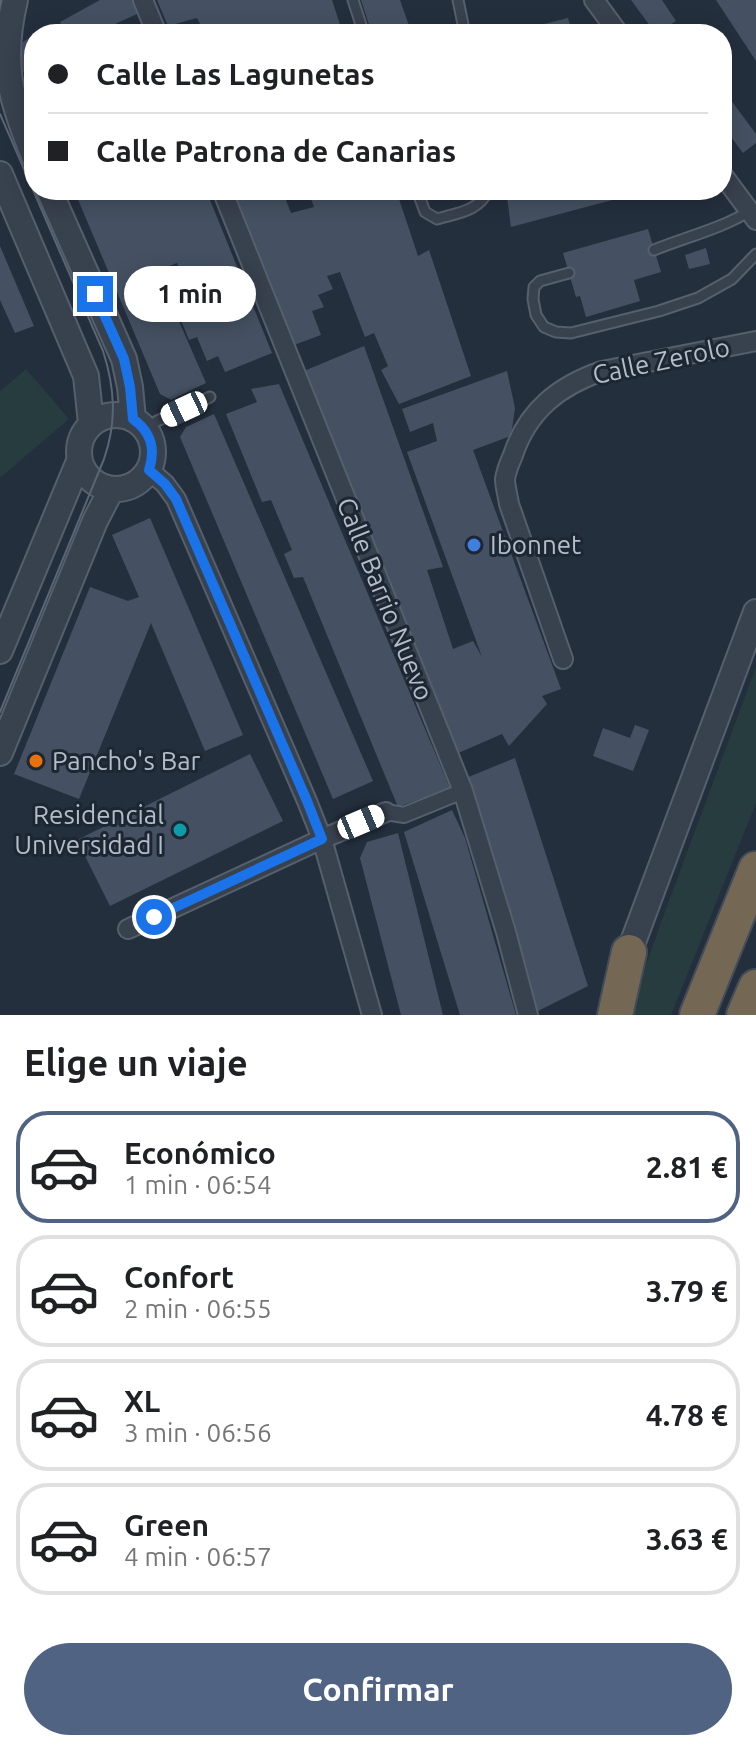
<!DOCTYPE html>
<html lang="es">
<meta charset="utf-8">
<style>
:root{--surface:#fff;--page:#f2f2f2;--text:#202124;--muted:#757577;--line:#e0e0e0;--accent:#506383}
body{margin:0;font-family:Ubuntu,sans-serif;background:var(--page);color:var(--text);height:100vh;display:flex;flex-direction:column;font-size:30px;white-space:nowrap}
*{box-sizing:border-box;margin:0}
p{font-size:26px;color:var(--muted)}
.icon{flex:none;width:44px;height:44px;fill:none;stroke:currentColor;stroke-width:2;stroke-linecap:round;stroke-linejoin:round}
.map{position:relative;height:1015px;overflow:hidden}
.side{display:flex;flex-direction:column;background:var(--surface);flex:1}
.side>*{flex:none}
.guide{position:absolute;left:24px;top:24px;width:708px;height:176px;border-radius:32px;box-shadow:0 4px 20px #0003;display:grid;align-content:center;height:176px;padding:0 24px;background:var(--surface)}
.end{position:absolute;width:36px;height:36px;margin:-18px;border:10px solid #1a73e8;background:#fff;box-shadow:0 0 0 4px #fff}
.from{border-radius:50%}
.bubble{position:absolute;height:56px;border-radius:28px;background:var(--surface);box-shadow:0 4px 20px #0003;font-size:26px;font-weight:700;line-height:56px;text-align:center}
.car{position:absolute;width:24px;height:48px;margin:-24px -12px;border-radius:10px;box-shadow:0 0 6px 2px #0007;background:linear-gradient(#fff 24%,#345 0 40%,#fff 0 76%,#345 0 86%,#fff 0)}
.guide b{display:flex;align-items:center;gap:28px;height:76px;font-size:30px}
.guide b+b{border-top:2px solid var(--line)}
.guide i{width:20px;height:20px;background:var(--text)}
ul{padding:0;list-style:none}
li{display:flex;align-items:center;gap:24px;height:112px;margin:0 16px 12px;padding:0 8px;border:4px solid var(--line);border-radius:32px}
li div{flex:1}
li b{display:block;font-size:30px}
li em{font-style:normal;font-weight:700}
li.on{border-color:var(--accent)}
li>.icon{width:72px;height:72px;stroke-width:1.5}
h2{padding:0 24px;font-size:36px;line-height:96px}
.button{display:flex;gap:16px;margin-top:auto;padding:16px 24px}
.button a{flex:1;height:92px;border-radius:48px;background:var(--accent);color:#fff;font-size:32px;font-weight:700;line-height:92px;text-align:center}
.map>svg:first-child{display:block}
</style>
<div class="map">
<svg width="756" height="1015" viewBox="0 0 756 1015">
<rect width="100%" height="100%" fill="#242f3e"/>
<path fill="#263c3f" d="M 26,369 L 69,419 L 0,478 L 0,391 Z
M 756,667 L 756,803 L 671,1015 L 631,1015 L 635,996 L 663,917 Z"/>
<path fill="#455162" d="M 100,0 L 133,0 L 137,14 L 102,30 L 103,34 L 65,34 L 60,22 Z
M 157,0 L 332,0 L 343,34 L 231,34 L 243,26 L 227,34 L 205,34 L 197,18 L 168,26 Z
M 361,0 L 400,0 L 412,34 L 372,34 Z
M 631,0 L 662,0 L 676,21 L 656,34 Z
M 716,0 L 756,0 L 756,61 Z
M 568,18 L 573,34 L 509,34 L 508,33 Z
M 140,24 L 143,34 L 116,34 Z
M 34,35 L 34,96 L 16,55 L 21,43 Z
M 722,88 L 756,134 L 756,143 L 743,153 L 722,125 Z
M 74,190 L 206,190 L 272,353 L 225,372 L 218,356 L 207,361 L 197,337 L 189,340 L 172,298 L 189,291 L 177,263 L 157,271 L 206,383 L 171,400 L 160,394 Z
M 233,190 L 282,190 L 291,213 L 314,207 L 308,190 L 396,190 L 418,256 L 429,250 L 471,376 L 399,404 L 381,370 L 388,366 L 374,333 L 365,337 L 340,272 L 327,276 L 333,289 L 318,295 L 324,307 L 312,311 L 321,335 L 294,345 Z
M 426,190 L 453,190 L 429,199 Z
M 506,190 L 646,190 L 646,191 L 511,227 Z
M 648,229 L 661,272 L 634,280 L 640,301 L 586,317 L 580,296 L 576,297 L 563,253 Z
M 0,246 L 34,326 L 15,333 L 0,300 Z
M 706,248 L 710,264 L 689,269 L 685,255 Z
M 364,346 L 443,567 L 427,570 L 453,649 L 473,641 L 482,657 L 407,452 L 437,441 L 433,423 L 410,432 L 402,409 L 507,371 L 515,408 L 511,436 L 473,450 L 561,689 L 542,696 L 547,704 L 509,746 L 502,734 L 456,754 L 304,371 Z
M 279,384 L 450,788 L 398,807 L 303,577 L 294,578 L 284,554 L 292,550 L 271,500 L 262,502 L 226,414 L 257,402 L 251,389 Z
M 214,414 L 373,781 L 333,799 L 180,437 L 186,427 Z
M 150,518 L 243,735 L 205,751 L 151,623 L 79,799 L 14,774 L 90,587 L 128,601 L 139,597 L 112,535 Z
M 635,725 L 649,730 L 633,771 L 593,756 L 603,728 L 630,738 Z
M 250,754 L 283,821 L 110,906 L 77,840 Z
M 515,758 L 588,986 L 538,1011 L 477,804 L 466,778 Z
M 452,810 L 465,838 L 516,1015 L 460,1015 L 404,832 Z
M 398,833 L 443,1015 L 401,1015 L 360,858 L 367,842 Z"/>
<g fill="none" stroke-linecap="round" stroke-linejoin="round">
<defs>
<path id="service" d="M 353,0 L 364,34
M 458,0 L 465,34
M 417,190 L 425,212 L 437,219 C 457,213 480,211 488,190
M 654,250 C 686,237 720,229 750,211
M 569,273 L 540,281 L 534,287 L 533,299 L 536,315 L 544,327 L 556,332 L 571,333 L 659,311 L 698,298 L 732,279 L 756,254
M 145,430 L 157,421 L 210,397"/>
<path id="pedestrian" d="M 386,812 L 404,815 L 463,791"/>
<path id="minor" d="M 143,0 L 157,34
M 594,0 L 619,34
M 722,174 L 756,220
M 222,190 L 463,791 L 506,932 L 528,1015
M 149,470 L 165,484 L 176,499 L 307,801 L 322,839 L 372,1015
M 563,659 L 509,504 C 508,496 505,487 505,479 C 506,471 510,462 513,455 C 528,410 559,386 602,371 L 756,341
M 128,929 L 322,839 L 386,812"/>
<path id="tertiary" d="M 15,0 C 0,63 10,98 34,156
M 0,174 L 86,376 L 91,423
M 49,190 L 124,359 L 130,387 L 133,419
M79 452a37 37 0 1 1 74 0a37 37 0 1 1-74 0Z
M 0,651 L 79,461
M 0,753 L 95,521 L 111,490
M 624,966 L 756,612"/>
<path id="motorway" d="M 615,1015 L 629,952
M 697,1015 L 756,869
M 744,1015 L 756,987"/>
</defs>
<use href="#service" stroke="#565f6c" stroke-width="13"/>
<use href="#pedestrian" stroke="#565f6c" stroke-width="18"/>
<use href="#minor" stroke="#565f6c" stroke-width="22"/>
<use href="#tertiary" stroke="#565f6c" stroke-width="28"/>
<use href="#motorway" stroke="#434c59" stroke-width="38"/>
<use href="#service" stroke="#38414e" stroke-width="9"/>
<use href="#pedestrian" stroke="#38414e" stroke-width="14"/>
<use href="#minor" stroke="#38414e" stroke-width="18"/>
<use href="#tertiary" stroke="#38414e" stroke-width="24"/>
<use href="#motorway" stroke="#746855" stroke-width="34"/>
<path stroke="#5a6575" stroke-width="2" d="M 0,5 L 1,0
M 0,114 L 103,351 C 115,388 117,422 104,459 L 0,712"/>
</g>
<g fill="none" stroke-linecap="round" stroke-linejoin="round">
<path stroke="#1a73e8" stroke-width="10" d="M 95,294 L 124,359 L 130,387 L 133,419 C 151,432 156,448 149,470 L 165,484 L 176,499 L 307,801 L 322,839 L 154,917"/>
</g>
<circle fill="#3f7fe0" stroke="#1d2633" stroke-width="3" cx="474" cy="545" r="8"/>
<circle fill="#e8710a" stroke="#1d2633" stroke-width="3" cx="36" cy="761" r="8"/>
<circle fill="#0f9aa8" stroke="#1d2633" stroke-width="3" cx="180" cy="830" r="8"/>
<g text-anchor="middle" stroke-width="6" stroke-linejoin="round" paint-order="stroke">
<g font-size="26" fill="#b4bcc9" stroke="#1d2633">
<text transform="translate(661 361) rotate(-12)" y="9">Calle Zerolo</text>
<text transform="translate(385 599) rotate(68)" y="9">Calle Barrio Nuevo</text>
</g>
<g font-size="26" fill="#b4bcc9" stroke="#1d2633" text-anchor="start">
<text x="490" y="554">Ibonnet</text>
<text x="52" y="770">Pancho's Bar</text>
<text x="164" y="824" text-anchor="end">Residencial<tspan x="164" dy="30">Universidad I</tspan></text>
</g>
</g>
</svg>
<i class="end from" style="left:154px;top:917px"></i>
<i class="end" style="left:95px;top:294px"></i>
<div class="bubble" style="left:124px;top:266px;width:132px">1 min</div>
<i class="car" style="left:184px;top:409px;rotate:245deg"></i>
<i class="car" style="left:361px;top:822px;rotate:67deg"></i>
<div class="guide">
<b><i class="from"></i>Calle Las Lagunetas</b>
<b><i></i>Calle Patrona de Canarias</b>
</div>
</div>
<section class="side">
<h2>Elige un viaje</h2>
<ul>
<li class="on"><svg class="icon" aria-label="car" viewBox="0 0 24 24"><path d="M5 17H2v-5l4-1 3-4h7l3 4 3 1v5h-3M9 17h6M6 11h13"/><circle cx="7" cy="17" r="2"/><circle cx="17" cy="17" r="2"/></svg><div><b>Económico</b><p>1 min · 06:54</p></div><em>2.81 €</em></li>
<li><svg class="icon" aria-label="car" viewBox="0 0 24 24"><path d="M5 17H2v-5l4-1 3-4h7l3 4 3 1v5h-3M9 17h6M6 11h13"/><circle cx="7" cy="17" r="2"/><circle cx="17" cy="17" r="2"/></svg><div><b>Confort</b><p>2 min · 06:55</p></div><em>3.79 €</em></li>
<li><svg class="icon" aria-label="car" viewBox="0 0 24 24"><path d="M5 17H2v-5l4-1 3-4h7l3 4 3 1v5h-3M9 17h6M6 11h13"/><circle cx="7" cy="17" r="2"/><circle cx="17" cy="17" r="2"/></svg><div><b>XL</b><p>3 min · 06:56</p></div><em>4.78 €</em></li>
<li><svg class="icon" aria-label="car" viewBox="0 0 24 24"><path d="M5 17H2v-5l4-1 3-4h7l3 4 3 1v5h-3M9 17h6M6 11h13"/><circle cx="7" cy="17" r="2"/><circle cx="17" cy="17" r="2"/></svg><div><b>Green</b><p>4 min · 06:57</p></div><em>3.63 €</em></li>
</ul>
<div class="button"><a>Confirmar</a></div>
</section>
